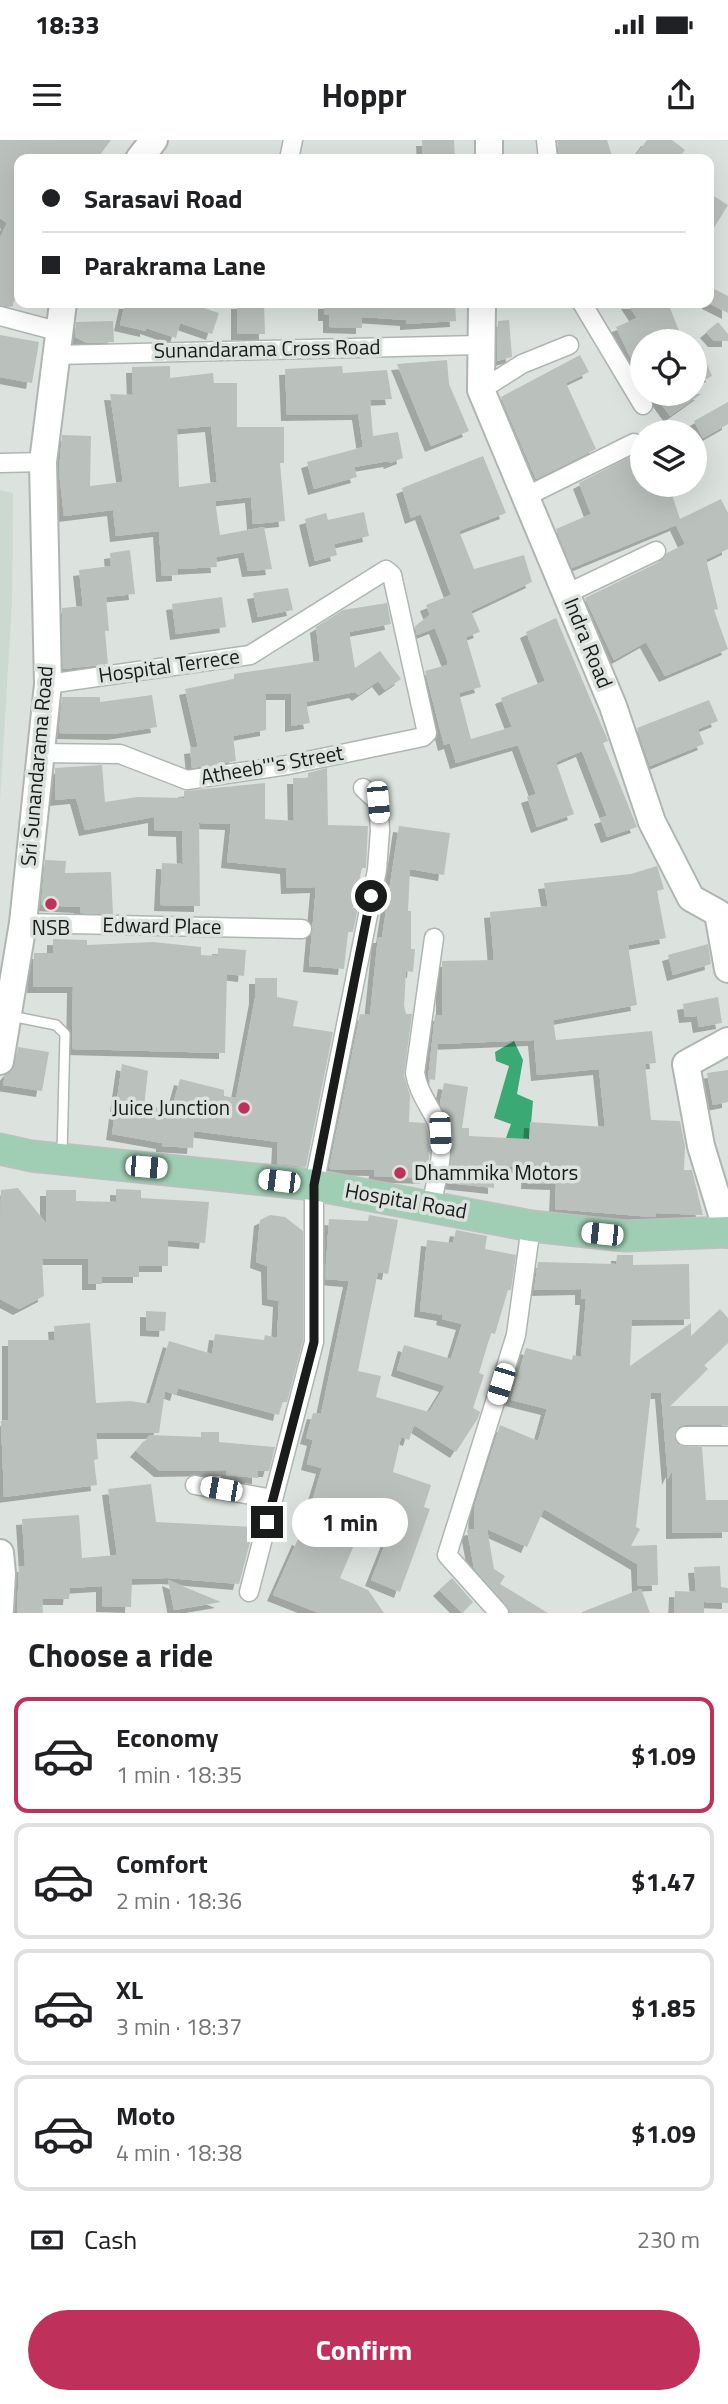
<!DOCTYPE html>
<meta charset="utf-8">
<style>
:root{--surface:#fff;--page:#f2f2f2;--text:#202124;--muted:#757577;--line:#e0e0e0;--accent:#bf305a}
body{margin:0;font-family:"Titillium Web",sans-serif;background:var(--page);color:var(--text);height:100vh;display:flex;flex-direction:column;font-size:26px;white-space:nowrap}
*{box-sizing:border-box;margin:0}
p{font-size:23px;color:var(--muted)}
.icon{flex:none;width:38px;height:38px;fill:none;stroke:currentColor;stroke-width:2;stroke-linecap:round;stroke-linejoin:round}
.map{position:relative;height:1473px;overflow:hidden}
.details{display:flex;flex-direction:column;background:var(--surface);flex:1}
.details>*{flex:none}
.guide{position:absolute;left:14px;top:14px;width:700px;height:154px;border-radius:14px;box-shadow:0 7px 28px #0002;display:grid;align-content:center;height:154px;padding:0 28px;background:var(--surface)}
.buttons{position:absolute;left:630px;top:189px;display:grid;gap:14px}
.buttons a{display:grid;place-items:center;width:77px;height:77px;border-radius:50%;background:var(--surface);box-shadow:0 7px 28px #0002;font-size:35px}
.end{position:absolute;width:32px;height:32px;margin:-16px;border:9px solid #1a1c1b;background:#fff;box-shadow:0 0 0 4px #fff}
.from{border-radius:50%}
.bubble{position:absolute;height:49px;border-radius:24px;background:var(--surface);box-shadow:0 7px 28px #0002;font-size:23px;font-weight:700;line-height:49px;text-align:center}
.car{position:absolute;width:21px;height:42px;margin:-21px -10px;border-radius:9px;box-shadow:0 0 5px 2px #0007;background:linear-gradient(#fff 24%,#345 0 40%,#fff 0 76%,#345 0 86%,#fff 0)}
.guide b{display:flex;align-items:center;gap:24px;height:66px;font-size:26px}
.guide b+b{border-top:2px solid var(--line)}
.guide i{width:18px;height:18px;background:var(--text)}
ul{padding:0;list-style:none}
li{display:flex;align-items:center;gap:21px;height:116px;margin:0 14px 10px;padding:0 14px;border:4px solid var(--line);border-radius:14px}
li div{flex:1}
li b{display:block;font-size:26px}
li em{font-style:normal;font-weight:700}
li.on{border-color:var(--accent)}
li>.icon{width:63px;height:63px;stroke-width:1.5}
h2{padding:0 28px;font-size:32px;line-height:84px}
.pay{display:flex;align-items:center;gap:18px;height:77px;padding:0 28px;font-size:26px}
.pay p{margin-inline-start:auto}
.button{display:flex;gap:14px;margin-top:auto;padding:14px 28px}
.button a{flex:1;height:80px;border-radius:42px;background:var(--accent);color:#fff;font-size:28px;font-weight:700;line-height:80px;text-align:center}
.status{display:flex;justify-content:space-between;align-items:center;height:49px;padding:0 35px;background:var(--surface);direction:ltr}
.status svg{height:19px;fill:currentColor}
header{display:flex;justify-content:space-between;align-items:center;height:91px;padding:0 28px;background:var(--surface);font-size:32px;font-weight:700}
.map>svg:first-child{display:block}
</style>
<div class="status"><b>18:33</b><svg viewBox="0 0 49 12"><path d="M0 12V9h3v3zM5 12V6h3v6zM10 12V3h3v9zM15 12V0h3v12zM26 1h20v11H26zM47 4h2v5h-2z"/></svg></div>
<header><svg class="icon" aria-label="menu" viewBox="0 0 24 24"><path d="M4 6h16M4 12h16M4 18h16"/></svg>Hoppr<svg class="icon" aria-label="share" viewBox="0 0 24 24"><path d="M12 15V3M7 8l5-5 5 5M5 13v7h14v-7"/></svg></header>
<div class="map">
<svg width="728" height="1473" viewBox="0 0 728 1473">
<defs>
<filter id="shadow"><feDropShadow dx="-6" dy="6" stdDeviation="0" flood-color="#0004"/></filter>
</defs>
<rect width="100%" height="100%" fill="#dce3de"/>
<path fill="#cbd9d0" d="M 0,350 L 13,353 L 12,464 L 0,660 Z"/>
<path fill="#3aa973" d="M 514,901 L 523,920 L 517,954 L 533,961 L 529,1007 L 506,998 L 511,984 L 494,978 L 509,926 L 496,921 L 495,912 Z"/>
<path fill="#bac0bc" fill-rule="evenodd" filter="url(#shadow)" d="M 0,0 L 111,0 L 97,19 L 19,19 L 19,160 L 15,159 L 11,167 L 0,165 L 0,98 L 7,83 L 0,78 Z
M 422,0 L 454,0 L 455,19 L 423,19 Z
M 557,0 L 607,0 L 613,19 L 559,19 Z
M 647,0 L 672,0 L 685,10 L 678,19 L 633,19 Z
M 709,53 L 728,65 L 709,96 Z
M 712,148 L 728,156 L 728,173 L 708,163 Z
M 125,163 L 188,163 L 219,173 L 212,194 L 180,183 L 176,198 L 146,188 L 146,191 L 120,185 Z
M 237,163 L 264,163 L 265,194 L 237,194 Z
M 324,163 L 455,163 L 456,181 L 406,184 L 406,180 L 362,177 L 362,188 L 329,187 L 329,175 L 324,175 Z
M 627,163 L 668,163 L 683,201 L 642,201 L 642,242 L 616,187 L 637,178 Z
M 509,180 L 512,217 L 497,221 L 498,181 Z
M 113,181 L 114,202 L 87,203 L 75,197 L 76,182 Z
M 718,182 L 728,194 L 728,201 L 714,201 L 706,192 Z
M 0,195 L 39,202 L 32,243 L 0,237 Z
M 580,215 L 589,232 L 566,243 L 596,309 L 536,339 L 501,257 Z
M 447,220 L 449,244 L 469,291 L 431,306 L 397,224 Z
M 706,222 L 712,236 L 695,244 L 695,227 Z
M 170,226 L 170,238 L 213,233 L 214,243 L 237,243 L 237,287 L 284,287 L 284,323 L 280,323 L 285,381 L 253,384 L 251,357 L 215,361 L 220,395 L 264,387 L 272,429 L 248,431 L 244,412 L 216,417 L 217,427 L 178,429 L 178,435 L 162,436 L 159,391 L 116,396 L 113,370 L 64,376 L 59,331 L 62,295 L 91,296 L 90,346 L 123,342 L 110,254 L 133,255 L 132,227 ZM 211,286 L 217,342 L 179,347 L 177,289 Z
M 342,226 L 343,233 L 387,230 L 392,259 L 370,260 L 373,296 L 398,292 L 403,318 L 390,323 L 389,321 L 354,327 L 357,337 L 314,349 L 307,322 L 363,307 L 358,274 L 287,275 L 285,229 Z
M 654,254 L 701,254 L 670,276 Z
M 728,262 L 728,284 L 703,298 L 694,281 Z
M 641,311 L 642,345 L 669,345 L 680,379 L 721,359 L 728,373 L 728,409 L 707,419 L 707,423 L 718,469 L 714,470 L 728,509 L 665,536 L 646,502 L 614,520 L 585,458 L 661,421 L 667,413 L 685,404 L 676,385 L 572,428 L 556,389 L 591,374 L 579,343 Z
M 483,316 L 506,373 L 459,391 L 474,429 L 524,415 L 532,442 L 471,471 L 480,492 L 466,497 L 481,547 L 459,553 L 471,599 L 512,587 L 501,558 L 545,541 L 526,492 L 556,478 L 606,596 L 608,601 L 603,603 L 637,687 L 607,697 L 600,678 L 607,676 L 582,611 L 556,622 L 574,674 L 537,687 L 527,657 L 536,654 L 518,605 L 456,623 L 450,603 L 444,605 L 425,531 L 447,525 L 448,522 L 435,488 L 417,495 L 415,486 L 430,475 L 426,465 L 451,455 L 421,374 L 411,378 L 402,348 Z
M 364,372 L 369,396 L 334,404 L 337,415 L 315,421 L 305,379 L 326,373 L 328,380 Z
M 130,410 L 135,454 L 106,457 L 109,491 L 105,491 L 108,524 L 63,529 L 62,468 L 83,466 L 79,430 L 111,426 L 110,413 Z
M 288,448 L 293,470 L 258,477 L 253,453 Z
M 222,457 L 226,487 L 176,494 L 172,464 Z
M 387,463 L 391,484 L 349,492 L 355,528 L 380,511 L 401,539 L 385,550 L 378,541 L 358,555 L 355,552 L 306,562 L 310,583 L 291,586 L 291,554 L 266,554 L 266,590 L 233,596 L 236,621 L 192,628 L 190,608 L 198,607 L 185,549 L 234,539 L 234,534 L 320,521 L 316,487 L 343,470 Z
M 152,555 L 157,587 L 113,594 L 59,593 L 62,557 L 100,557 L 100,562 Z
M 709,560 L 718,581 L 698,589 L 704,604 L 650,626 L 637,588 Z
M 102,625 L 105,662 L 137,657 L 184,658 L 184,651 L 265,643 L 265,679 L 294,681 L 293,638 L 308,638 L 308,633 L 327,628 L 328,685 L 368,686 L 366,728 L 362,728 L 353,768 L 358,768 L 353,792 L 348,792 L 344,829 L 309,826 L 316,747 L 287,748 L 286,728 L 227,722 L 231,684 L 199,683 L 200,766 L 160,765 L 162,723 L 183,724 L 182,691 L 154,690 L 154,677 L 85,690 L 76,658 L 55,660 L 55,628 Z
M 399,686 L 450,693 L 444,735 L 410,729 L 408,771 L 411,771 L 411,809 L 415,809 L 413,832 L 406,831 L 404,866 L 406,874 L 412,874 L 404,935 L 410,956 L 409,982 L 425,983 L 428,992 L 430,1010 L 426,1038 L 374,1036 L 375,1030 L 329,1029 L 360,874 L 370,875 L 378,797 L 382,797 Z
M 45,720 L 66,721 L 65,733 L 111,732 L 113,774 L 80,773 L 80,767 L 41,765 Z
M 657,726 L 664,749 L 657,751 L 666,798 L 628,805 L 637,865 L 553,880 L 556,900 L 652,891 L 656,923 L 645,924 L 651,980 L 680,981 L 685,1006 L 684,1030 L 692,1030 L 703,1075 L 656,1073 L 656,1077 L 652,1077 L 555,1069 L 556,1044 L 527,1043 L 528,1027 L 494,1026 L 494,1048 L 448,1043 L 452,999 L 440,963 L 444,943 L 468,947 L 462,988 L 469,988 L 469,996 L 529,999 L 530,982 L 605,987 L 599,929 L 537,935 L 534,900 L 438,904 L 435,940 L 428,939 L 435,875 L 442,875 L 442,821 L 494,820 L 490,772 L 548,766 L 544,743 L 631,734 Z
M 53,799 L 87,800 L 87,805 L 153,802 L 201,807 L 201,815 L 218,816 L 218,808 L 246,810 L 244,836 L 227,834 L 225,913 L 72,909 L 73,847 L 33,847 L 34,813 L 53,813 Z
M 708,804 L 711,824 L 673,835 L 668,815 Z
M 255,838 L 277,838 L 277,857 L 298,861 L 293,886 L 333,892 L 306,1027 L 277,1024 L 278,1002 L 194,991 L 193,1008 L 162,1006 L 162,1003 L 112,994 L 122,924 L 148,931 L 144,967 L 172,968 L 180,939 L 224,950 L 224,956 L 236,958 L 255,858 Z
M 718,857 L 722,883 L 699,887 L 697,876 L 685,877 L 683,864 Z
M 18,907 L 49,912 L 42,951 L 3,945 L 5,936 L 15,924 Z
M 728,930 L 728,962 L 713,965 L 707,933 Z
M 18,1048 L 46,1083 L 46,1050 L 76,1050 L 76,1061 L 116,1062 L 116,1049 L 141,1050 L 141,1058 L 209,1062 L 205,1103 L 168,1100 L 168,1126 L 139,1126 L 139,1137 L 102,1137 L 102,1144 L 88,1144 L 88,1119 L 42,1119 L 44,1156 L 19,1169 L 0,1159 L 1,1050 Z
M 270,1075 L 285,1077 L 303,1091 L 303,1201 L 287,1262 L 282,1262 L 279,1275 L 178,1248 L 176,1255 L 165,1251 L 159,1293 L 96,1293 L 98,1319 L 94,1320 L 97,1345 L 4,1357 L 1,1281 L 8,1280 L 8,1200 L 55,1200 L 54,1186 L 90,1183 L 96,1263 L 130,1261 L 150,1264 L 169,1201 L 212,1214 L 215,1194 L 264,1200 L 265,1195 L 277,1198 L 279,1161 L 268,1159 L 267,1126 L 256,1122 L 260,1080 Z
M 369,1075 L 398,1080 L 388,1134 L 378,1132 L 358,1231 L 381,1236 L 376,1257 L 429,1272 L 445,1246 L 397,1230 L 404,1205 L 451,1219 L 462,1184 L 442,1179 L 443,1175 L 420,1171 L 427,1100 L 453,1103 L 456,1090 L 487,1096 L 485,1109 L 516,1115 L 511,1150 L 508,1150 L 495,1194 L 491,1193 L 479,1233 L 484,1235 L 473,1268 L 480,1272 L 478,1278 L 456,1312 L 414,1285 L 409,1300 L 401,1297 L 393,1332 L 431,1345 L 424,1367 L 430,1369 L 400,1452 L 371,1440 L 390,1392 L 363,1384 L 340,1438 L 368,1450 L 384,1473 L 319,1473 L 273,1455 L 298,1399 L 307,1403 L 321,1371 L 310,1368 L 322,1328 L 307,1324 L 313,1300 L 306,1298 L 313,1273 L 321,1274 L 349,1141 L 325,1139 L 329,1079 L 368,1081 Z
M 617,1115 L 633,1115 L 633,1125 L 689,1124 L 690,1179 L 632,1180 L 630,1226 L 691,1183 L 691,1196 L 720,1169 L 728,1178 L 728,1203 L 704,1225 L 708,1229 L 670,1266 L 728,1266 L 728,1285 L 684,1285 L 679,1287 L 674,1295 L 680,1306 L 702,1307 L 706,1360 L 728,1360 L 728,1392 L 672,1393 L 672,1331 L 668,1339 L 661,1253 L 651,1253 L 636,1387 L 640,1389 L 631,1406 L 657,1405 L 658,1445 L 638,1446 L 637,1424 L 544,1369 L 527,1407 L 487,1389 L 494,1429 L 505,1436 L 500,1444 L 548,1473 L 511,1473 L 474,1428 L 467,1390 L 474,1389 L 475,1364 L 500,1285 L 538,1301 L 547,1269 L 511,1260 L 526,1208 L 572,1220 L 573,1215 L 581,1217 L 586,1159 L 581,1159 L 581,1149 L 534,1150 L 538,1122 L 616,1124 Z
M 146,1171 L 166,1172 L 165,1191 L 146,1190 Z
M 201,1292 L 219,1292 L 219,1302 L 275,1307 L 269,1331 L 258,1331 L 258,1338 L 226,1335 L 227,1330 L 160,1331 L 136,1311 L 150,1295 L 201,1297 Z
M 151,1344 L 156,1382 L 254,1387 L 239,1444 L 167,1438 L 132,1439 L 131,1467 L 102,1466 L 102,1446 L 70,1448 L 69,1459 L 42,1459 L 43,1473 L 17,1473 L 19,1426 L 25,1426 L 22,1379 L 79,1375 L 82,1418 L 117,1415 L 108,1349 Z
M 720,1426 L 721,1447 L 728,1448 L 728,1463 L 704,1462 L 704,1473 L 674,1473 L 675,1451 L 696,1452 L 694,1427 Z
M 452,1438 L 473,1462 L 462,1473 L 439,1450 Z
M 168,1440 L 221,1462 L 174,1470 Z
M 641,1449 L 650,1473 L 582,1473 L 582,1472 Z"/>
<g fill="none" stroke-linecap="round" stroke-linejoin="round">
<defs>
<path id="lane" d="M 11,876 L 56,885 L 65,894 L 62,1014"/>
<path id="street" d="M 546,0 L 548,19
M 289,19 L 293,0
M 582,163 L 643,265
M 0,176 L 57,191
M 55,215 L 480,205
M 481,250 L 522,224 L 569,205
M 0,323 L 43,322
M 525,357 L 634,303
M 568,453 L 656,411
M 40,613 L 120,614 L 187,640 L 288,625 L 423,597 L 427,593 L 392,435 L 386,430 L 250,515 L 48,544
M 23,783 L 302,789
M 431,1065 C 437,1037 448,1006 435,978 C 427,962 418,951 415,933 L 434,798
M 685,1296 L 728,1296
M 195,1345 L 273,1359
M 249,1452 L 314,1202 L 314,1045 L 377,730 L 380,690 L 378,662 L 363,648
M 499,1473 L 447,1415 L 516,1195 L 531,1086"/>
<path id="secondary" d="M 489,0 L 489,19
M 139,19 L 154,0
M 482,163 L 481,250 L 613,566 L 652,682 L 691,758 L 718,773 L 728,829
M 728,901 L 686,924 L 701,1006 L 728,1094
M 0,921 L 23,783 L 48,544 L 43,322 L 63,163
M 0,1413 L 2,1434 L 0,1469"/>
<path id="primary" d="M 0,1009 L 31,1016 L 314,1045 L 531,1086 L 625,1096 L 728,1092"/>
</defs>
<use href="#lane" stroke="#afb6b2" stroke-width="12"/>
<use href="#street" stroke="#afb6b2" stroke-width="21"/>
<use href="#secondary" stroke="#afb6b2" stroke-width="30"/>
<use href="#primary" stroke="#bfbfbf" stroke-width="33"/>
<use href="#lane" stroke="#fff" stroke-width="9"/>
<use href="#street" stroke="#fff" stroke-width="18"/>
<use href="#secondary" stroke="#fff" stroke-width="26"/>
<use href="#primary" stroke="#a0ceb4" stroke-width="30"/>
</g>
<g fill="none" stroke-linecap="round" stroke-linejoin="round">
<path stroke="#1a1c1b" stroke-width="9" d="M 267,1382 L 314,1202 L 314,1045 L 371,756"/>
</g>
<g fill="#bf305a" stroke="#dce3de" stroke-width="2.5">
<circle cx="51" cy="764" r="7"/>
<circle cx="244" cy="968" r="7"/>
<circle cx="400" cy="1033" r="7"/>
</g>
<g text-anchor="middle" stroke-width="7" stroke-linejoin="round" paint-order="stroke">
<g font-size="21" fill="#1a1c1b" stroke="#dce3de">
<text transform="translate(267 209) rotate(-1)" y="7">Sunandarama Cross Road</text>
<text transform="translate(588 503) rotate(68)" y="7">Indra Road</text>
<text transform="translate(169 526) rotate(-8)" y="7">Hospital Terrece</text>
<text transform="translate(272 625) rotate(-10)" y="7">Atheeb'''s Street</text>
<text transform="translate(37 626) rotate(-85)" y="7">Sri Sunandarama Road</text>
<text transform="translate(162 786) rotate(1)" y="7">Edward Place</text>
<text transform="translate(406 1061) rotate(10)" y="7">Hospital Road</text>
</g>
<g font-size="21" fill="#1a1c1b" stroke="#dce3de">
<text x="51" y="795">NSB</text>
<text x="230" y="975" text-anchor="end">Juice Junction</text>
<text x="414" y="1040" text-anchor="start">Dhammika Motors</text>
</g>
</g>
</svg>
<div class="buttons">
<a><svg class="icon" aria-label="locate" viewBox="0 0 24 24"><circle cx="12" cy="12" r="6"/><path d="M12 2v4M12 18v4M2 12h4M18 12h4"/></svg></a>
<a><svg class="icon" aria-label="layers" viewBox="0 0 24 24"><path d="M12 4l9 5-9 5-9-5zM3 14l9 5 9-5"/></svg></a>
</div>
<i class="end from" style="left:371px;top:756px"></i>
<i class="end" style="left:267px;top:1382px"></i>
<div class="bubble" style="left:292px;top:1358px;width:116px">1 min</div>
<i class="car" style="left:378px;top:662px;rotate:175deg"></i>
<i class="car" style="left:440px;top:993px;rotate:177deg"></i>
<i class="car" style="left:146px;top:1027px;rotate:95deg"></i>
<i class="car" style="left:279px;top:1041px;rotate:277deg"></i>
<i class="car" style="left:602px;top:1094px;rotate:276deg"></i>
<i class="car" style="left:501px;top:1244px;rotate:197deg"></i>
<i class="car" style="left:221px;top:1349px;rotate:280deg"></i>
<div class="guide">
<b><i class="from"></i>Sarasavi Road</b>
<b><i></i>Parakrama Lane</b>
</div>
</div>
<section class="details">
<h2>Choose a ride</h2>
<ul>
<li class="on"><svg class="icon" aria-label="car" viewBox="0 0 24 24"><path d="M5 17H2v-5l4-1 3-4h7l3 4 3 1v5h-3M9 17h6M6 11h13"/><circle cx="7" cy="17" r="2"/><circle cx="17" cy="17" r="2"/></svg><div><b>Economy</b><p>1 min · 18:35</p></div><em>$1.09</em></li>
<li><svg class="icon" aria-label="car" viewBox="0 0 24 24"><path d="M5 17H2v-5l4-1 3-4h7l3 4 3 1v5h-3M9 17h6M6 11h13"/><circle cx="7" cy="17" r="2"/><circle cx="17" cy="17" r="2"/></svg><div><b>Comfort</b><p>2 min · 18:36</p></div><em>$1.47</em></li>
<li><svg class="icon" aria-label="car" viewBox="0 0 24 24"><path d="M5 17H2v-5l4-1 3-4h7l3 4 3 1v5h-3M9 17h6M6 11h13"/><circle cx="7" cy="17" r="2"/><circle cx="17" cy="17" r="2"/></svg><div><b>XL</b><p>3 min · 18:37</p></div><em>$1.85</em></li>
<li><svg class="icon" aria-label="car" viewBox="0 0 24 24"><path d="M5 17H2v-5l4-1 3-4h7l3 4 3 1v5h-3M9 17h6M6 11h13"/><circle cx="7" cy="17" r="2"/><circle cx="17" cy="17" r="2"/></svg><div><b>Moto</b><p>4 min · 18:38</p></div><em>$1.09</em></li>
</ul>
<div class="pay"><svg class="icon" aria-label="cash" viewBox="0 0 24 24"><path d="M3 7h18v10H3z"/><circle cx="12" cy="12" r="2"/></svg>Cash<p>230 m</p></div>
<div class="button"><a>Confirm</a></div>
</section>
